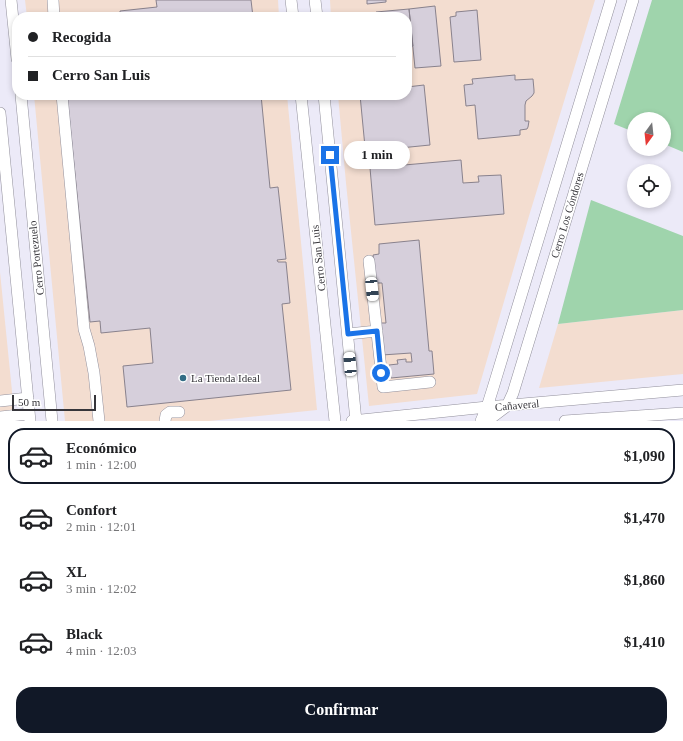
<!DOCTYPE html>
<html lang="es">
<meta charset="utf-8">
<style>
:root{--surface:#fff;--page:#f6f6f6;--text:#202124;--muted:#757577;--line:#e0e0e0;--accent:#111827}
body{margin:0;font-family:"Times New Roman",serif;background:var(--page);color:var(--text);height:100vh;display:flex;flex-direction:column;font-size:15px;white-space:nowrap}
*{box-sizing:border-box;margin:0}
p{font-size:13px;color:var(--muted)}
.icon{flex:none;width:22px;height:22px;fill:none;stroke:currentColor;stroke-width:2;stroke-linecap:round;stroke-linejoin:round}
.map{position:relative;height:421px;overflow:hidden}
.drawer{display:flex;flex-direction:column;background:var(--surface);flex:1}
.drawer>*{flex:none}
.hud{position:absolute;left:12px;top:12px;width:400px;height:88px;border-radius:16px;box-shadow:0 2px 6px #0003;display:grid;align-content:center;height:88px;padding:0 16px;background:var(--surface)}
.needle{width:26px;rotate:195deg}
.buttons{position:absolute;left:627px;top:112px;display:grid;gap:8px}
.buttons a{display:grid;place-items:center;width:44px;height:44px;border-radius:50%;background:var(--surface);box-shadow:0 2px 6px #0003;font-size:20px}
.scale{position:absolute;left:12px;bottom:10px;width:84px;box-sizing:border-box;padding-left:4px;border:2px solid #36353a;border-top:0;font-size:11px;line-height:14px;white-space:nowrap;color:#36353a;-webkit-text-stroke:3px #fff;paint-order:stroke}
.end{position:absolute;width:18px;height:18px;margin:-9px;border:5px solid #1a73e8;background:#fff;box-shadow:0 0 0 2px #fff}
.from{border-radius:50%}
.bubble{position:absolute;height:28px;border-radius:14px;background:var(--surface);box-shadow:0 2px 6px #0003;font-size:13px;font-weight:600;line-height:28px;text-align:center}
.car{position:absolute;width:12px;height:24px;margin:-12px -6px;border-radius:5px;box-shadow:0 0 3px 1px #0007;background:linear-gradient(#fff 24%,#345 0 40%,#fff 0 76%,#345 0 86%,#fff 0)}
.hud b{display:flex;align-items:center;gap:14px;height:38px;font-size:15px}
.hud b+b{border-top:1px solid var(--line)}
.hud i{width:10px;height:10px;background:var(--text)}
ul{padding:7px 0 0;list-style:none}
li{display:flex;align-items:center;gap:12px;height:56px;margin:0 8px 6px;padding:0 8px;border:2px solid transparent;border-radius:16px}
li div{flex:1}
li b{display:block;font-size:15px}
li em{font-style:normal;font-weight:600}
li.current{border-color:var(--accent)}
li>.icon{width:36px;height:36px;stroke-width:1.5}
.button{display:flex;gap:8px;margin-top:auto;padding:8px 16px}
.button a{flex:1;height:46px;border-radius:16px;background:var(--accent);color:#fff;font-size:16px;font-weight:600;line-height:46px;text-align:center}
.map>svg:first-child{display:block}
</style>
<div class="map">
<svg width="683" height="421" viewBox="0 0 683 421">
<rect width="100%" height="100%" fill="#eceaf8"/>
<path fill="#f3ddd0" d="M 25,0 L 278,0 L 279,17 L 27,17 Z
M 330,0 L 595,0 L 529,216 L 477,394 L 369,406 L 346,183 L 338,95 L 407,95 L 407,17 L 331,17 Z
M 34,95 L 287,95 L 317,410 L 209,421 L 65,421 Z
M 0,272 L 15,421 L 0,421 Z
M 683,310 L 683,374 L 539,388 L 558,324 Z"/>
<path fill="#9fd4ac" d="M 652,0 L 683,0 L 683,152 L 664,144 L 664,119 L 634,119 L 634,132 L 614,124 Z
M 591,200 L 683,236 L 683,310 L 558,324 Z"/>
<path fill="#d6cfdb" stroke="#89828d" d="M 156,0 L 251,0 L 253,17 L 120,17 L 120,11 L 157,7 Z
M 367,0 L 386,0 L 386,2 L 367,4 Z
M 435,6 L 441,66 L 415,68 L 409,9 Z
M 409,9 L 413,46 L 407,47 L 407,17 L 377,17 L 376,12 Z
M 477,10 L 481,60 L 454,62 L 450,17 L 456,16 L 456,12 Z
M 515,75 L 515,80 L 533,79 L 534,90 L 534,93 L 532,96 L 526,101 L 525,105 L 525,121 L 529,121 L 528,127 L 527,129 L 520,130 L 520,135 L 478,139 L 475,105 L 466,106 L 464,85 L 473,84 L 472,79 Z
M 424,85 L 430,145 L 380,150 L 379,146 L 365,147 L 360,95 L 407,95 L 407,87 Z
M 67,95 L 261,95 L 270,188 L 278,187 L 286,259 L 277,260 L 278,262 L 286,262 L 290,303 L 282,304 L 291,390 L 127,407 L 123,366 L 153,363 L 150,328 L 101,333 L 100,321 L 90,322 Z
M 461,160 L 463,183 L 479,182 L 478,176 L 501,175 L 504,214 L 375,225 L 370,168 Z
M 419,240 L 429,351 L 432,351 L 434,374 L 391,378 L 389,365 L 398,364 L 397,360 L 406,359 L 406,362 L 412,362 L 411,353 L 382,355 L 379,323 L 386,323 L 382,283 L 376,283 L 373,255 L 379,254 L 379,244 Z"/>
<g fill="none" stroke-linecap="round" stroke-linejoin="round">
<defs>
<path id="minor" d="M 11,0 L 17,59
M 53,0 L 54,17
M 291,0 L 293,17
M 315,0 L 317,17
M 21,95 L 52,421
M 62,95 L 84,329 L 89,346 L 94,373 L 99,421
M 301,95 L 335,421
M 324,95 L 356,421
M 0,113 L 30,421
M 369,261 L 383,387 L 430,382
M 348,334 L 377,331
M 0,401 L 28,398
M 0,417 L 29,414
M 165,421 L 166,415 L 170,412 L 179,412
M 352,421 L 487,407 L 683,390
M 481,421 L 487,407 L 493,388 L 611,0
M 487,421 L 507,406 L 513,393 L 633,0
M 565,421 L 683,413"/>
</defs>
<use href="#minor" stroke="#92909c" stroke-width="12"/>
<use href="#minor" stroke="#fff" stroke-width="11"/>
</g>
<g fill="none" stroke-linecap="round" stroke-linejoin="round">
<path stroke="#1a73e8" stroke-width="5" d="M 330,155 L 348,334 L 377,331 L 381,373"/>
</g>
<circle fill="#336c85" stroke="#fff" stroke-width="1.5" cx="183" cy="378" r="4"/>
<g text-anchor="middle" stroke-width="3" stroke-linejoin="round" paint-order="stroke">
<g font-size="11" fill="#36353a" stroke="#fff">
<text transform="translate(567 215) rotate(-73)" y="4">Cerro Los Cóndores</text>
<text transform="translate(36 258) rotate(-96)" y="4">Cerro Portezuelo</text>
<text transform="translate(318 258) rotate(-96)" y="4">Cerro San Luis</text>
<text transform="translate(517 405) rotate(-5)" y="4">Cañaveral</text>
</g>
<g font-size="11" fill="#36353a" stroke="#fff" text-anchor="start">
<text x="191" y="382">La Tienda Ideal</text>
</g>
</g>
</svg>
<div class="buttons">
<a><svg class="needle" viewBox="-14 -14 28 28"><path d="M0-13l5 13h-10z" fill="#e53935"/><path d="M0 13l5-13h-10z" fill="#757577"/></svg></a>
<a><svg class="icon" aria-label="locate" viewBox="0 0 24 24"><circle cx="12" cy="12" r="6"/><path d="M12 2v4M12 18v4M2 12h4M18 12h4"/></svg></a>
</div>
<div class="scale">50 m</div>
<i class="end from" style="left:381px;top:373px"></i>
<i class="end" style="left:330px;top:155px"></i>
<div class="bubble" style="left:344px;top:141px;width:66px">1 min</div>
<i class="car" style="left:372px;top:289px;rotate:174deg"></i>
<i class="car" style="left:350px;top:364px;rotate:355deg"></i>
<div class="hud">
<b><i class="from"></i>Recogida</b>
<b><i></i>Cerro San Luis</b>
</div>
</div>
<section class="drawer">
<ul>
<li class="current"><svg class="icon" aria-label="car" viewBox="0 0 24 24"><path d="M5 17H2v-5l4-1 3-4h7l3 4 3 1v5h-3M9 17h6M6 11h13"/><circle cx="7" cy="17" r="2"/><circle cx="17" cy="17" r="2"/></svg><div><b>Económico</b><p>1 min · 12:00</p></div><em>$1,090</em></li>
<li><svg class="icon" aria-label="car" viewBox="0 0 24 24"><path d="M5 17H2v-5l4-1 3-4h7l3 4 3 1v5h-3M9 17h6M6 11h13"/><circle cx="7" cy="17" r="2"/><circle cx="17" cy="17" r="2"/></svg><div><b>Confort</b><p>2 min · 12:01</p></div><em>$1,470</em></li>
<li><svg class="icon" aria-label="car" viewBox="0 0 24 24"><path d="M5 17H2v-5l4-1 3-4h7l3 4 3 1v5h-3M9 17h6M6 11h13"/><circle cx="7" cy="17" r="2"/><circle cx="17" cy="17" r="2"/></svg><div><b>XL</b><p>3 min · 12:02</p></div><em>$1,860</em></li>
<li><svg class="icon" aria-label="car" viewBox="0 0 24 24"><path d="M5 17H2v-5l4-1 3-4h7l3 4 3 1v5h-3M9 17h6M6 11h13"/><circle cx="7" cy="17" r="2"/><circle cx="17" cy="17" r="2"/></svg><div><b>Black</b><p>4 min · 12:03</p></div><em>$1,410</em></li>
</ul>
<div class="button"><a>Confirmar</a></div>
</section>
